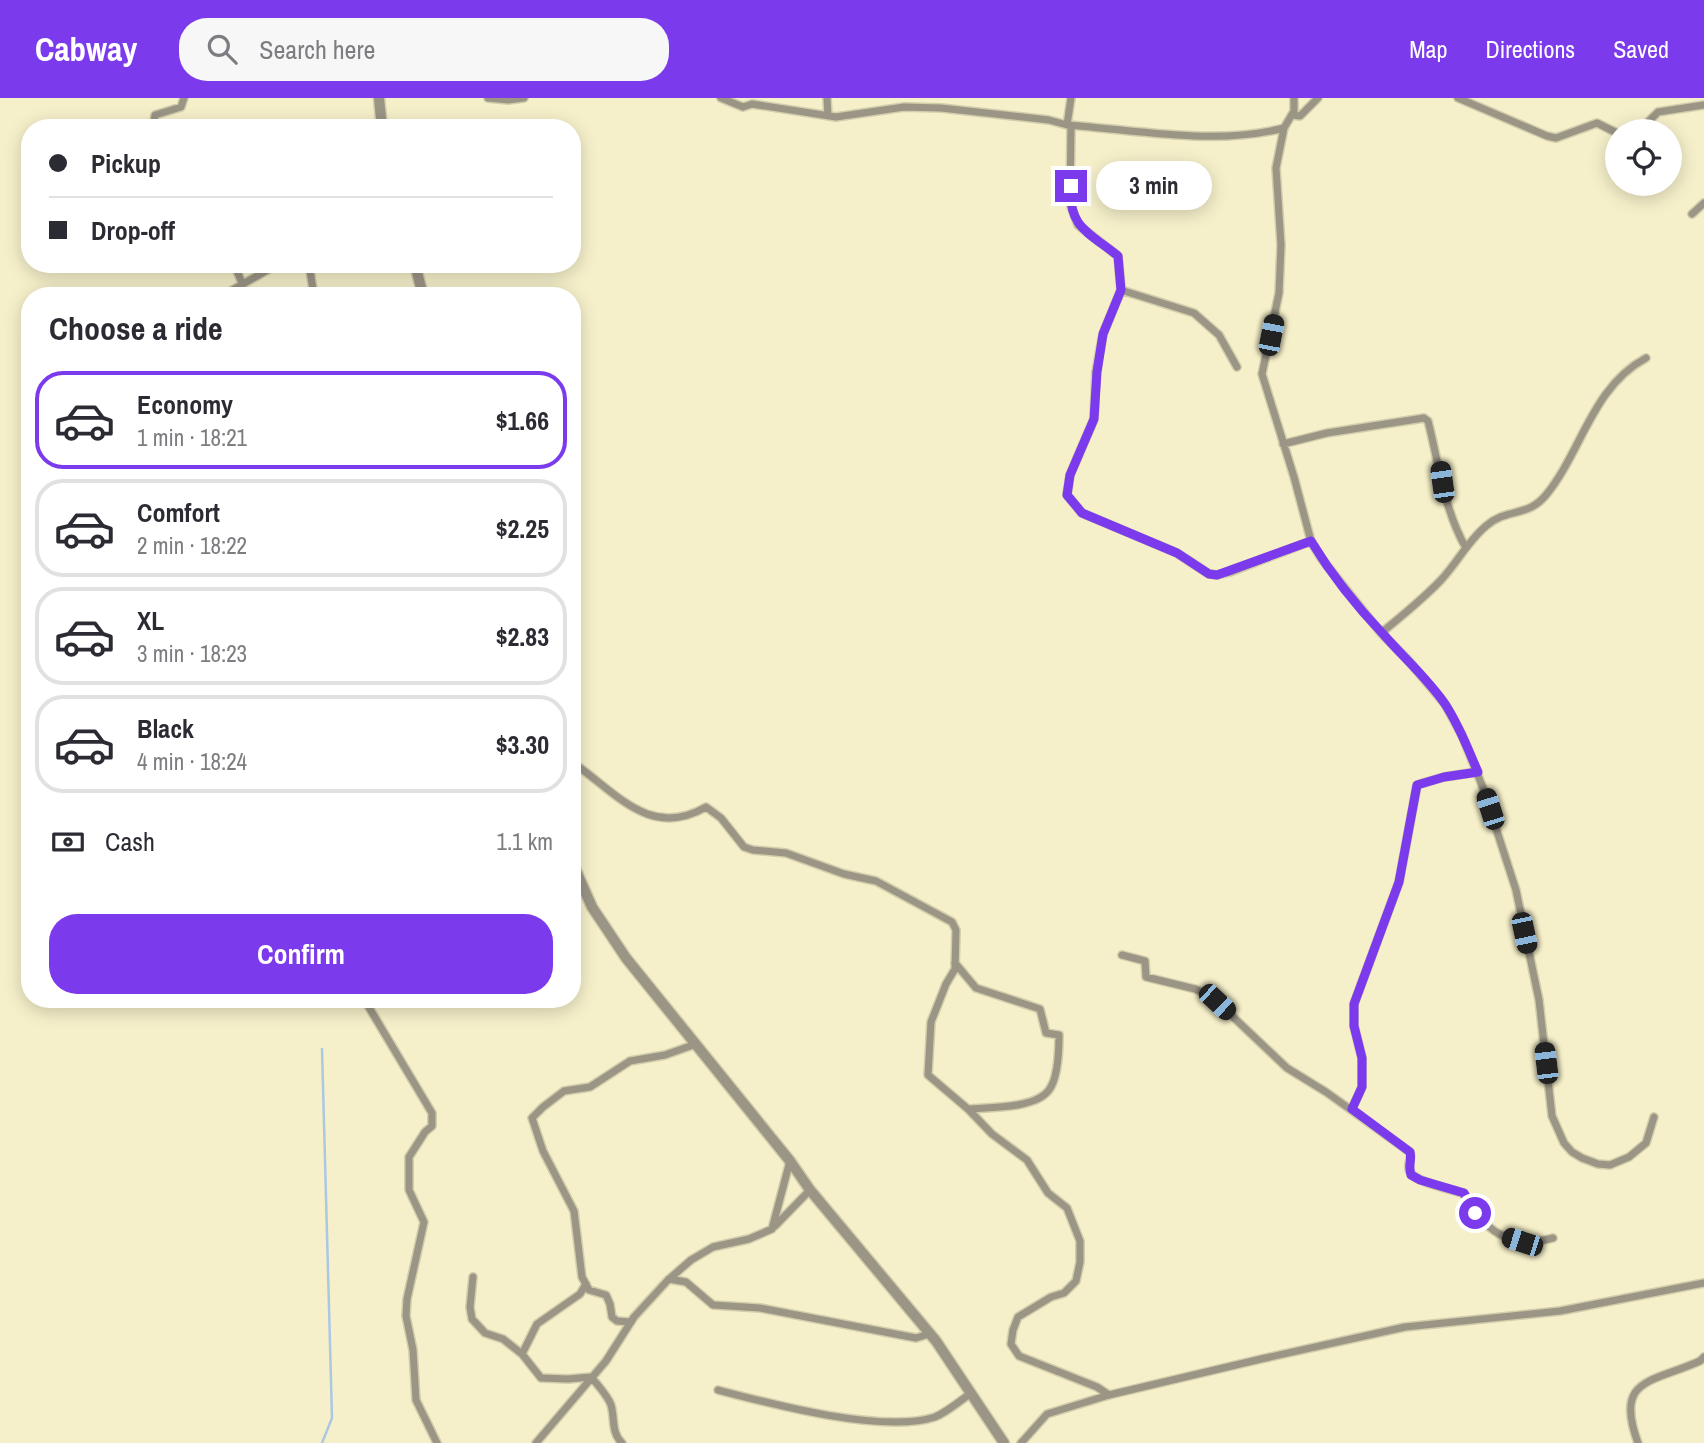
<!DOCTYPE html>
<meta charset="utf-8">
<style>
:root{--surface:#fff;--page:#f7f7f7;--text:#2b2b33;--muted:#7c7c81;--line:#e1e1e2;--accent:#7c3aed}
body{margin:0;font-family:"Archivo Narrow",sans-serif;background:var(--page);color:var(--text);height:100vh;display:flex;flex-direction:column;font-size:26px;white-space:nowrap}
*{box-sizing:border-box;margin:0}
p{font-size:23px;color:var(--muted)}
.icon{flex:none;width:38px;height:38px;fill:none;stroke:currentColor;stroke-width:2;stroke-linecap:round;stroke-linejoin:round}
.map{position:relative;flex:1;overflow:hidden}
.details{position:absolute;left:21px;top:189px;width:560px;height:721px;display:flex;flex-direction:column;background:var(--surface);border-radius:28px;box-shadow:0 4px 18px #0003}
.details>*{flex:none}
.guide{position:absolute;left:21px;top:21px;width:560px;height:154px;border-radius:28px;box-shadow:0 4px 18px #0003;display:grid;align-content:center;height:154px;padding:0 28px;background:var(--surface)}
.fabs{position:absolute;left:1605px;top:21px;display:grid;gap:14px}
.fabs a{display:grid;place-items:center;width:77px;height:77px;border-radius:50%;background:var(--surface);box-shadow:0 4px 18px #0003;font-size:35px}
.end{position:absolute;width:32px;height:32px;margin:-16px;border:9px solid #7c3aed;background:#fff;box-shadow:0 0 0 4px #fff}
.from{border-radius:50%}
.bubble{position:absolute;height:49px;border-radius:24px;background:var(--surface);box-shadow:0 4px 18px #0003;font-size:23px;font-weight:800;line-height:49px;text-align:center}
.car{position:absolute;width:21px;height:42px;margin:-21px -10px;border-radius:9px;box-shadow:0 0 5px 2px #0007;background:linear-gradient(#222 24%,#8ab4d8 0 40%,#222 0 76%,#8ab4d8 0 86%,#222 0)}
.guide b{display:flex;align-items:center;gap:24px;height:66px;font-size:26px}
.guide b+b{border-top:2px solid var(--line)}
.guide i{width:18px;height:18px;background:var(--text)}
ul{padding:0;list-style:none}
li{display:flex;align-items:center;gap:21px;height:98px;margin:0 14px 10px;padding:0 14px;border:4px solid var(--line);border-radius:28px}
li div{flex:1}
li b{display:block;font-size:26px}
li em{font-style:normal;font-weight:800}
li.on{border-color:var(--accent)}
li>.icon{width:63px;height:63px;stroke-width:1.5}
h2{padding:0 28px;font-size:32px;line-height:84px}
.pay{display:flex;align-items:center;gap:18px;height:77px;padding:0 28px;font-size:26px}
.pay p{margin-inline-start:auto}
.cta{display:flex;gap:14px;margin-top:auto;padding:14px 28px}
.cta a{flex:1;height:80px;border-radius:28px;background:var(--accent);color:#fff;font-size:28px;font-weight:800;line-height:80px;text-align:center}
header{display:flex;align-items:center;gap:42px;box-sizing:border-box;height:98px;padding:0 35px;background:var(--accent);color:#fff}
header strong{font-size:33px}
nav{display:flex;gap:38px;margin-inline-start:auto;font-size:24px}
.search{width:490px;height:63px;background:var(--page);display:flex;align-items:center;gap:18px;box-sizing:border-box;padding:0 24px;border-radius:28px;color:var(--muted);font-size:26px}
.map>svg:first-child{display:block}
</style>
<header>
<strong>Cabway</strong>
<div class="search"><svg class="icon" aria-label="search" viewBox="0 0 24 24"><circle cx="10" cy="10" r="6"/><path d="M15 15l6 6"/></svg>Search here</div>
<nav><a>Map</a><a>Directions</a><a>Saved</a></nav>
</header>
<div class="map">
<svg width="1704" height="1345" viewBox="0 0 1704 1345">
<rect width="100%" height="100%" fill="#f6f0ca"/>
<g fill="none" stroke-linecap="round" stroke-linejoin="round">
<path stroke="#abc8e2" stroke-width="2.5" d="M 322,951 L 332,1320 L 322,1345"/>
<defs>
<path id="minor" d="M 488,0 L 508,2 L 524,0
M 721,0 L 743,9 L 752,6 L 836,19 L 904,9 L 941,10 L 1049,22 L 1067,27 C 1138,32 1215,48 1284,30 L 1294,13 L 1294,0
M 827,0 L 828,18
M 1458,0 L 1547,38 L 1556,40 L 1597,25 L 1617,35
M 1292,17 L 1300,18 L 1318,0
M 1067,27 L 1071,0
M 1071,27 L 1070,106 L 1072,111 L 1078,127 L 1118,158 L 1121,192 L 1194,215 L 1219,237 L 1237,269
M 153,30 L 155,17 L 181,9 L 184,0
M 1284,30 L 1276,70 L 1281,147 L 1279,195 L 1262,276 L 1294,379 L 1311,443 L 1321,460 L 1381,535 L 1408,562 L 1445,606 L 1462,637 L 1483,690 L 1516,792 L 1539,902 L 1552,1018 L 1564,1045 L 1572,1054 L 1582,1060 L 1598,1066 L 1610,1067 L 1629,1059 L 1646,1045 L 1654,1019
M 1639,33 L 1658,14 L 1704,7
M 1692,116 L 1704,105
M 234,166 L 242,185
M 309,166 L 314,198
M 1121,192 L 1103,236 L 1096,274 L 1094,321 L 1070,377 L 1067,397 L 1082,415 L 1177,455 L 1209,476 L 1217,477 L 1230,474 L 1311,443
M 222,198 L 278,166
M 1283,346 L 1327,335 L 1424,320 L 1428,323 C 1439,366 1444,412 1466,450
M 1381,535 C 1402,518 1423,501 1441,482 C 1457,465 1468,443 1486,428 C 1508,409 1527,420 1546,397 C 1582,353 1592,289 1646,260
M 572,664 C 615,693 649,742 706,709 L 721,720 L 744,749 L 753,752 L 786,755 L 844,776 L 876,783 L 952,824 L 956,832 L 955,871 L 946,886 L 931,924 L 928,977 L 968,1011 L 992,1036 L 1027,1062 L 1048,1095 L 1067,1110 L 1080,1143 L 1080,1164 L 1076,1183 L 1064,1195 L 1051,1199 L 1018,1219 L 1013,1232 L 1011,1246 L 1019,1258 L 1097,1289 L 1109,1297
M 1122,857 L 1145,863 L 1146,879 L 1195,891 L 1211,898 L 1287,970 L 1326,994 L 1410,1054 C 1412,1061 1408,1063 1409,1070 C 1409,1084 1452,1091 1463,1095 C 1484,1132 1508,1152 1553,1140
M 955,865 L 976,890 L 1040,911 L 1046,935 L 1059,937 C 1059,952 1058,980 1049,992 C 1035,1011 990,1009 968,1011
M 364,901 L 432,1015 L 432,1028 L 425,1034 L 409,1059 L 409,1092 L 424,1124 L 407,1201 L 406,1218 L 413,1252 L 416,1302 L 437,1345
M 1352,1011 L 1362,989 L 1362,960 L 1354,928 L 1354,906 L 1399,784 L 1417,687 L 1444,679 L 1477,674
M 775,1128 L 810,1092
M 473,1179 L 470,1209 L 472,1221 L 485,1235 L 503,1241 L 522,1256 L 541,1280 L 568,1281 L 591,1279 C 597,1286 608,1298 611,1307 C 615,1320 611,1335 622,1345
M 669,1181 L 686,1184 L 713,1207 L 760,1210 L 916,1240 L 929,1236
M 631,1224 L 617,1223 L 612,1219 L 610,1206 L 606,1197 L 589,1192 L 582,1179 L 574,1113 L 543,1053 L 532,1020 L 543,1009 L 564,993 L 590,989 L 630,963 L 665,957 L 696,946
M 522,1256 L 537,1226 L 580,1196 L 586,1186
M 718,1292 C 771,1306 883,1336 935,1319 C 947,1314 960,1303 971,1295
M 536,1345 L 606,1263 L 634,1219 L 668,1182 L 691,1162 L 713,1149 L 749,1141 L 772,1131 L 790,1063
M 1021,1345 L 1047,1316 L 1109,1297 L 1261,1261 L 1405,1229 L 1560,1213 L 1704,1185
M 1638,1345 C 1614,1280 1651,1285 1700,1263 L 1704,1259"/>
<path id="tertiary" d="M 379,0 L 382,30
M 415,166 L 423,198
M 572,764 L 592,809 L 626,860 L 790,1063 L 810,1092 L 936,1243 L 1004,1345"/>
</defs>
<use href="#minor" stroke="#d2cdab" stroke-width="10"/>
<use href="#tertiary" stroke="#d2cdab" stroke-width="13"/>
<use href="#minor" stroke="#9b9586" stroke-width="7"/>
<use href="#tertiary" stroke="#9b9586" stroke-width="10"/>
</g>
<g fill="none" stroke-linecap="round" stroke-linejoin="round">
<path stroke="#7c3aed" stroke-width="9" d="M 1071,88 C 1068,129 1088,134 1118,158 L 1121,192 L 1103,236 L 1097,274 L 1094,321 L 1070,377 L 1067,397 L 1082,415 L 1177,455 L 1209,476 L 1217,477 L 1311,443 C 1331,476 1357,509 1384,537 C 1404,560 1428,581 1445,606 C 1459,627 1468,651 1478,674 L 1444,679 L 1417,687 L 1399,784 L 1354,906 L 1354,928 L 1362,960 L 1362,989 L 1352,1011 L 1410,1054 C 1412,1062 1408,1068 1411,1077 L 1420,1082 L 1464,1095 L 1475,1115"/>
</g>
</svg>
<div class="fabs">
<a><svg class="icon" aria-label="locate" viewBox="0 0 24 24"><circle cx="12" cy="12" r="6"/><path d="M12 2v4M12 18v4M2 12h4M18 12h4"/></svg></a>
</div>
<i class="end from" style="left:1475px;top:1115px"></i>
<i class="end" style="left:1071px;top:88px"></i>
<div class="bubble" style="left:1096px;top:63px;width:116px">3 min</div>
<i class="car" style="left:1271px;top:237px;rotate:11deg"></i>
<i class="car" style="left:1442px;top:384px;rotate:352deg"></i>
<i class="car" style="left:1490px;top:711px;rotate:342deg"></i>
<i class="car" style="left:1524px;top:835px;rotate:168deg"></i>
<i class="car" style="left:1217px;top:904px;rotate:133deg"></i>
<i class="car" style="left:1546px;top:965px;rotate:353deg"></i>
<i class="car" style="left:1522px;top:1144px;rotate:288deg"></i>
<div class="guide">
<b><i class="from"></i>Pickup</b>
<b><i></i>Drop-off</b>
</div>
<section class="details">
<h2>Choose a ride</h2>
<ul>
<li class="on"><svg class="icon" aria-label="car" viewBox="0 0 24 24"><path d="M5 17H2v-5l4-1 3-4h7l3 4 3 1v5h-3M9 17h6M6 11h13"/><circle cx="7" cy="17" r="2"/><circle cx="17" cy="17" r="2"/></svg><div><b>Economy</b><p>1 min · 18:21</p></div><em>$1.66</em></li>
<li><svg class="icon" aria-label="car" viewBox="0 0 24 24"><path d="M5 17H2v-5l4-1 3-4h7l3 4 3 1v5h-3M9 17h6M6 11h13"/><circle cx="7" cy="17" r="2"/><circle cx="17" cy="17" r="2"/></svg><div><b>Comfort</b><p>2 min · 18:22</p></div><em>$2.25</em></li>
<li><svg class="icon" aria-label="car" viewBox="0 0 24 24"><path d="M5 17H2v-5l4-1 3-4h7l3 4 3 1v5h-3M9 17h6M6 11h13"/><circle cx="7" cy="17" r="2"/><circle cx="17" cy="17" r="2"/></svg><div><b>XL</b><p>3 min · 18:23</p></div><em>$2.83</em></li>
<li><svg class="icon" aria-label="car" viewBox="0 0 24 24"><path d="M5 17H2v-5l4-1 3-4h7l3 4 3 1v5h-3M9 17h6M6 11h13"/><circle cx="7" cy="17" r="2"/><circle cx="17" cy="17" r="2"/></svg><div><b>Black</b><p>4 min · 18:24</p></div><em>$3.30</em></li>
</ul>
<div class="pay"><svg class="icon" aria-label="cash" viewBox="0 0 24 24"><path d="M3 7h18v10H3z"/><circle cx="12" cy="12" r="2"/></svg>Cash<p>1.1 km</p></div>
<div class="cta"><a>Confirm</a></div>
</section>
</div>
